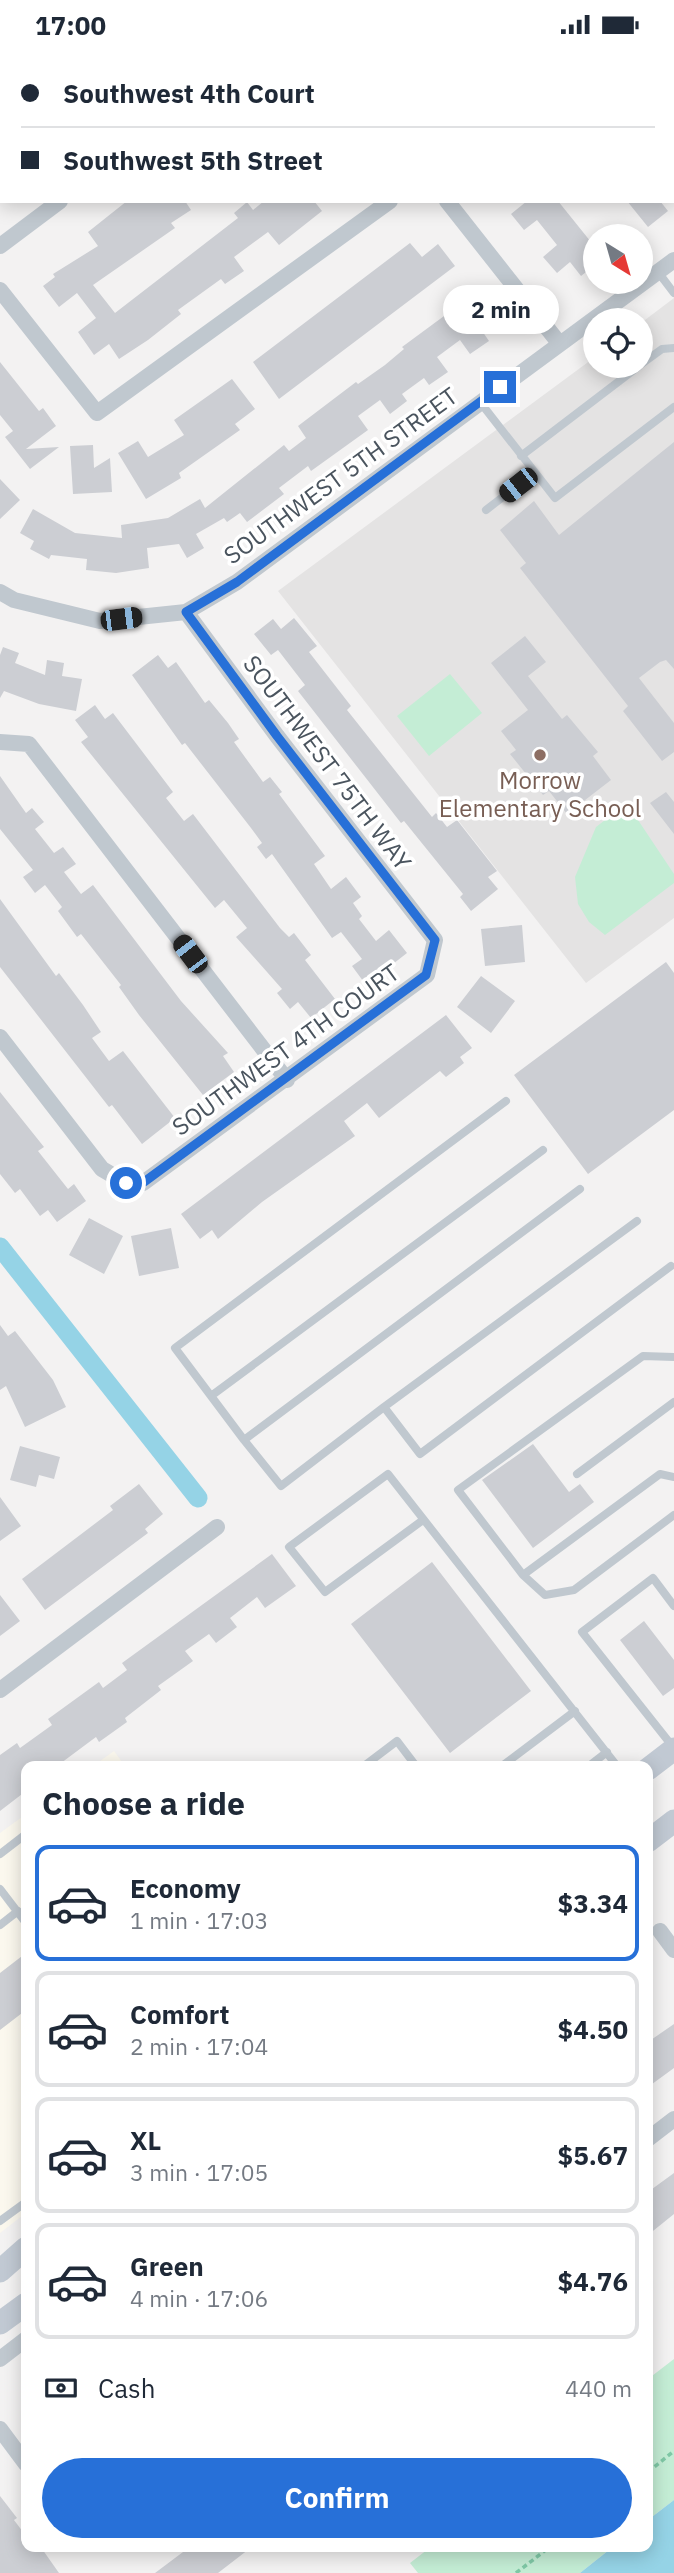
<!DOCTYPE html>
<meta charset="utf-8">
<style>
:root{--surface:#fff;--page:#f2f2f3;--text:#1f2937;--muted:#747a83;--line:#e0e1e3;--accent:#2770d8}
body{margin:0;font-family:"IBM Plex Sans",sans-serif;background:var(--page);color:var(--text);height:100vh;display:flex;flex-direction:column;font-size:26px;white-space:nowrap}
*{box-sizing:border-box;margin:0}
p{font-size:23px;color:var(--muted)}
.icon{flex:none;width:38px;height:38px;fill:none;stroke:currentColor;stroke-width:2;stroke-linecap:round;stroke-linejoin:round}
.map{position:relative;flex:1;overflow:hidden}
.panel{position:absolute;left:21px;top:1712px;width:632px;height:791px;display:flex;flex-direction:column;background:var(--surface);border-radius:14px;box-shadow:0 4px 18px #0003}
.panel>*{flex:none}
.guide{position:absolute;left:0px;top:0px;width:676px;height:154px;box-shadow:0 4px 18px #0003;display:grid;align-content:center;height:154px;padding:0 21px;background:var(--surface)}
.needle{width:46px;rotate:143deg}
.buttons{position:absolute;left:583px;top:175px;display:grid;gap:14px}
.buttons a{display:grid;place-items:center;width:70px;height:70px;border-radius:50%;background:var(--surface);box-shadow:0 4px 18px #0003;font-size:35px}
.end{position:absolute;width:32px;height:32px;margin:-16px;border:9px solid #2770d8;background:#fff;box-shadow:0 0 0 4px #fff}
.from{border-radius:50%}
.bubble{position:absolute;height:49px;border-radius:24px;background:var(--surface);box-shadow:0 4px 18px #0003;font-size:23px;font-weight:800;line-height:49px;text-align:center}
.car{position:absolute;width:21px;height:42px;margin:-21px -10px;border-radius:9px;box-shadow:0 0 5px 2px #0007;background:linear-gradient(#222 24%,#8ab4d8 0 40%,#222 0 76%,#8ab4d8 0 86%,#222 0)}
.guide b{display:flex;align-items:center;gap:24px;height:66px;font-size:26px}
.guide b+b{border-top:2px solid var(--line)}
.guide i{width:18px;height:18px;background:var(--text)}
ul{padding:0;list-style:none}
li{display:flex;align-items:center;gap:21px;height:116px;margin:0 14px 10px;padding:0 7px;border:4px solid var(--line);border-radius:14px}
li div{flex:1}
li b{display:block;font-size:26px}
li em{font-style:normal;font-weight:800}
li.on{border-color:var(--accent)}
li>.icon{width:63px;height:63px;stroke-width:1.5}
h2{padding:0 21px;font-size:32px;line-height:84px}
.pay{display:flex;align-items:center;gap:18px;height:77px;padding:0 21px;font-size:26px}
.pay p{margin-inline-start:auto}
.cta{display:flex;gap:14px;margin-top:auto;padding:14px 21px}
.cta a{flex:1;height:80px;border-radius:42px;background:var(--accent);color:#fff;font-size:28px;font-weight:800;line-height:80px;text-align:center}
.status{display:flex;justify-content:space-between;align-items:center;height:49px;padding:0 35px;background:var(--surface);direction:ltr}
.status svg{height:19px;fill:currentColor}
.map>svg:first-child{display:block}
</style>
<div class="status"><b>17:00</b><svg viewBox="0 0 49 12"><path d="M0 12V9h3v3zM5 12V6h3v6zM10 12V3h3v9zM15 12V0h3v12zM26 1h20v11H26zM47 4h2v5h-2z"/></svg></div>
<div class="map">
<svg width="674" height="2524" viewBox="0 0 674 2524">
<rect width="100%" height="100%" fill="#f3f2f2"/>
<path fill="#fbf8ee" d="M 114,1702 L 125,1717 L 93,1717 Z
M 26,1765 L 26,2164 L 0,2184 L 0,1784 Z"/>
<path fill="#e4e3e3" d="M 674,249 L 674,869 L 586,934 L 278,542 L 595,308 L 595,317 L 640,317 L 641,274 Z"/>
<path fill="#c4edd5" d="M 450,625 L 482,664 L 429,707 L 397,667 Z
M 618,761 L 634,765 L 674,825 L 674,834 L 605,886 L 589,873 L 578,855 L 575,828 L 596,778 Z
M 674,2310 L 674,2451 L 648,2471 L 648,2330 Z
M 432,2497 L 614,2497 L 580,2524 L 418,2524 L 410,2514 Z"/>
<path fill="#95d3e6" d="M 674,2451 L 674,2524 L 580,2524 L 614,2497 L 648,2497 L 648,2471 Z"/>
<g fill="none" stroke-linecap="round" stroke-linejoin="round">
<path stroke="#95d3e6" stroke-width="19" d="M 0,1198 L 198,1449"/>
</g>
<path fill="#ccced3" d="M 127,152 L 185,152 L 191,161 L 171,174 L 175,179 L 93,236 L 115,264 L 238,169 L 234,164 L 247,153 L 253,161 L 264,152 L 314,152 L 322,162 L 279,196 L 268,183 L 234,208 L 244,222 L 225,235 L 221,230 L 178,261 L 181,265 L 148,291 L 119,310 L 109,295 L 94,306 L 78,283 L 96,269 L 77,244 L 59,258 L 43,237 L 55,228 L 53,225 L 98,197 L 88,183 Z
M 527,152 L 558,152 L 595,198 L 595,216 L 581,227 L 570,213 L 557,224 L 543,208 L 557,196 L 537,171 L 524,181 L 511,165 Z
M 627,152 L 660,152 L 668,162 L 648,178 Z
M 410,194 L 422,208 L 438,195 L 455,217 L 279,350 L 253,313 Z
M 478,242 L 494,265 L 478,276 L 489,292 L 470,305 L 460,291 L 437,308 L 448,323 L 429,336 L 424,329 L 402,345 L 407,352 L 390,365 L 380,351 L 358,367 L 368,381 L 311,422 L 308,417 L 279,439 L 284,445 L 247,473 L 240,464 L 227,473 L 224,469 L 196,485 L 204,499 L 187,509 L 179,495 L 147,499 L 149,519 L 116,524 L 86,521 L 87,510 L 51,506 L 49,510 L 30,500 L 34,492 L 20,484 L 33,460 L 75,484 L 122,489 L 121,476 L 168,469 L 200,450 L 205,459 L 284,396 L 289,402 L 306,389 L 298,377 L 356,333 L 358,335 L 385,316 L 404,300 L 402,298 Z
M 0,313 L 39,362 L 43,359 L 56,377 L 26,400 L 59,398 L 30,420 L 5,388 L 13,382 L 0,366 Z
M 232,330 L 255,360 L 235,375 L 240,381 L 179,424 L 181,429 L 146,450 L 118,404 L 138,392 L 148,408 L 184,386 L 174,371 Z
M 674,393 L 674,620 L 666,611 L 660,613 L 639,629 L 674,674 L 674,703 L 662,712 L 623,662 L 628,657 L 520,519 L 526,514 L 500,481 L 534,452 L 559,486 Z
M 93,396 L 94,419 L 110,409 L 112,443 L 73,445 L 70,397 Z
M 0,430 L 20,451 L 0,470 Z
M 294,569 L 317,597 L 309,603 L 351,657 L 347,661 L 432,768 L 436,764 L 447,778 L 457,771 L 497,822 L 488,828 L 498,840 L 471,862 L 460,848 L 463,845 L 404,772 L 401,774 L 298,642 L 305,636 L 278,601 L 271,606 L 254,585 L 273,570 L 281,580 Z
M 525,587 L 546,613 L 528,627 L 562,670 L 567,666 L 598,703 L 593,707 L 611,731 L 567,765 L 549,742 L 543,746 L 510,705 L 516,701 L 501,682 L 528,661 L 491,614 Z
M 3,598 L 19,604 L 15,614 L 45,626 L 47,611 L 64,614 L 62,627 L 82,630 L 76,662 L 39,655 L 4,642 L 0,649 L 0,606 Z
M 158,606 L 168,619 L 176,613 L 205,654 L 209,651 L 228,674 L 239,690 L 234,693 L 263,733 L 270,728 L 282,743 L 279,745 L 325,807 L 314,815 L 331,840 L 346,828 L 361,848 L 353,854 L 362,867 L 359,870 L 376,892 L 389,881 L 407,904 L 366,936 L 352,917 L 362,910 L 341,883 L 332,889 L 272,805 L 266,810 L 257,798 L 262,794 L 251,779 L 185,694 L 182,696 L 132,626 Z
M 95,656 L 105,670 L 113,664 L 173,743 L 166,749 L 184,772 L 193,765 L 280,879 L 289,888 L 294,884 L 311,906 L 305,911 L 335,950 L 311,969 L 298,953 L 290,960 L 277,944 L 282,940 L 236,888 L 247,879 L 224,851 L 215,859 L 81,693 L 88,688 L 75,671 Z
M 0,727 L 26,764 L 32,759 L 44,773 L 35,780 L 54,804 L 63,798 L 76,815 L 64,823 L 81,845 L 93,836 L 181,952 L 228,1004 L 223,1007 L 234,1023 L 203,1046 L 139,966 L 119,938 L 121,936 L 81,885 L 77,888 L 58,862 L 62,858 L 45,836 L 35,844 L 23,828 L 33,821 L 0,780 Z
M 666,743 L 674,753 L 674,785 L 650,754 Z
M 0,850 L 56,927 L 59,924 L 83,956 L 101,983 L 92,989 L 109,1012 L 123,1002 L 175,1069 L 142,1095 L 112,1056 L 109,1058 L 0,918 Z
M 522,876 L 525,913 L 485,917 L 481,880 Z
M 666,913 L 674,924 L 674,1061 L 588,1125 L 514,1026 Z
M 481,927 L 515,952 L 491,984 L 457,958 Z
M 446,966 L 472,999 L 460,1008 L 464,1014 L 446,1028 L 440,1022 L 379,1069 L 367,1054 L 344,1072 L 355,1087 L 262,1153 L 218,1190 L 212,1181 L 200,1190 L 181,1165 Z
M 0,1043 L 44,1098 L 38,1102 L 68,1140 L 74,1135 L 86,1152 L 57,1173 L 48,1161 L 40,1167 L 20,1140 L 15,1144 L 0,1125 Z
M 89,1169 L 123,1187 L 104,1225 L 69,1206 Z
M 171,1179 L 179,1219 L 139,1227 L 131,1187 Z
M 0,1276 L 8,1287 L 15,1282 L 53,1331 L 66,1358 L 25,1378 L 6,1337 L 0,1341 Z
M 533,1395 L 569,1443 L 580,1435 L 594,1453 L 533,1499 L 482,1431 Z
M 20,1397 L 60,1408 L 54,1430 L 39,1426 L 36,1438 L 10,1431 Z
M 139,1435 L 163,1465 L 145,1480 L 148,1484 L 45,1561 L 22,1530 L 113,1461 L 110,1457 Z
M 0,1448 L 21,1477 L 0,1492 Z
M 272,1505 L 296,1537 L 265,1559 L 257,1548 L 230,1569 L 237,1578 L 216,1594 L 209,1585 L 185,1602 L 193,1612 L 158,1637 L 161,1641 L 125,1669 L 127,1673 L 99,1693 L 96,1688 L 57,1717 L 26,1717 L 26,1742 L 0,1762 L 0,1706 L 17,1694 L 20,1699 L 52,1676 L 48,1670 L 99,1633 L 103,1639 L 127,1621 L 122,1614 Z
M 432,1513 L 531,1642 L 450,1704 L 351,1575 Z
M 0,1546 L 20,1572 L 0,1587 Z
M 644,1572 L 674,1611 L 674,1639 L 663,1647 L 620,1591 Z
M 26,1904 L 26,1961 L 0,1981 L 0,1924 Z
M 674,1975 L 674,2019 L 648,2038 L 648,1993 Z
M 674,2124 L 674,2165 L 648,2186 L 648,2143 Z
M 0,2447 L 17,2469 L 14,2471 L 26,2487 L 26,2497 L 40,2497 L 59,2524 L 0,2524 Z
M 191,2497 L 253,2497 L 218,2524 L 155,2524 Z"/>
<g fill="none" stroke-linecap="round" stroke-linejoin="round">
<path stroke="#7fc8a6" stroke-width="3.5" stroke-dasharray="5 3.5" stroke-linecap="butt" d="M 648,2423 L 674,2402
M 516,2524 L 551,2497"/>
<path stroke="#c0c8cf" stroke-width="8" d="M 658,223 L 674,244
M 640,316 L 662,300 L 674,299
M 480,353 L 555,449 L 674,358
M 521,407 L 639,317
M 486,461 L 534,424
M 580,1140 L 244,1391 L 281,1437 L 384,1358 L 420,1405 L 671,1217
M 674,1308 L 643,1307 L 458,1441 L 523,1526 L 660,1425 L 674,1428
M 211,1347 L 175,1299 L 506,1052
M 384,1358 L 637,1172
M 244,1391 L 211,1347 L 543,1101
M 577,1425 L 674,1353
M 423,1471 L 325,1543 L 289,1498 L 388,1425 L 617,1717
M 523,1526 L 545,1546 L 574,1541 L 674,1466
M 673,1698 L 582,1583 L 653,1529 L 674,1557
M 116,1717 L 119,1717
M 364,1717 L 397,1692 L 416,1717
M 502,1717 L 575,1662
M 589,1717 L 607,1703
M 0,1805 L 26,1785
M 0,1840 L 26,1874
M 0,1876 L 18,1862
M 0,2172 L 26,2153"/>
<path stroke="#c0c8cf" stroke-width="16" d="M 327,0 L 328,2
M 585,0 L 586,2
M 261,2 L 263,0
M 447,152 L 559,294
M 0,197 L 60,152
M 0,241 L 97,364 L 390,152
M 0,543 L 14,551 L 100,572 L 186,563 L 237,533 L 674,211
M 0,693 L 29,695 L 287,1031
M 0,988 L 102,1120 L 126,1134 L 143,1134 L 427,926 L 435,891 L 277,687 L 186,563
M 0,1641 L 217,1478
M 660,1882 L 674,1901
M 648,2090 L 674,2070
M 0,2310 L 26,2290
M 0,2380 L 26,2415"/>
<path stroke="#c1c9d3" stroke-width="23" d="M 648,1720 L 674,1700
M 648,1792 L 674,1772
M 0,2222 L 26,2199
M 0,2274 L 26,2255"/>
</g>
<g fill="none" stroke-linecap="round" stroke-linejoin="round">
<path stroke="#2770d8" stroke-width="9" d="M 126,1134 L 144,1133 L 426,926 L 435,891 L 277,687 L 186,563 L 237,533 L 500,338"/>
</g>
<circle fill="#8d6e63" stroke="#fff" stroke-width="2.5" cx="540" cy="706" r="7"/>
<g text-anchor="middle" stroke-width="7" stroke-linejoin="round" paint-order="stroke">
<g font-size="24" fill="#4a545e" stroke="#fff">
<text transform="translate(341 427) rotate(-36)" y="8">SOUTHWEST 5TH STREET</text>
<text transform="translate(327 714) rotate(53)" y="8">SOUTHWEST 75TH WAY</text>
<text transform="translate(286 1001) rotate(-36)" y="8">SOUTHWEST 4TH COURT</text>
</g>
<g font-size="24" fill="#785e54" stroke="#fff">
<text x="540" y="740">Morrow<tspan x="540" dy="28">Elementary School</tspan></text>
</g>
</g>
</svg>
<div class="buttons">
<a><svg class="needle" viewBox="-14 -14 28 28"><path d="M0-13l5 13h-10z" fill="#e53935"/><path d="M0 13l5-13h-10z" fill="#747a83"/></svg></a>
<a><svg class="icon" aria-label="locate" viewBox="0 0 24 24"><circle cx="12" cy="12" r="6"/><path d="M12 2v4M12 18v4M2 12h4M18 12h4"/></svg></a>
</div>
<i class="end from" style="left:126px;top:1134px"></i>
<i class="end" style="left:500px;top:338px"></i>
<div class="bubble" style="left:443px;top:236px;width:116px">2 min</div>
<i class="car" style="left:518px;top:436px;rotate:232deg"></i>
<i class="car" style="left:121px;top:570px;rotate:83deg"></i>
<i class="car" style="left:190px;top:905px;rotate:323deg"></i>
<div class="guide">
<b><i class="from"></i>Southwest 4th Court</b>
<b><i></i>Southwest 5th Street</b>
</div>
<section class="panel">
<h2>Choose a ride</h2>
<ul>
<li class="on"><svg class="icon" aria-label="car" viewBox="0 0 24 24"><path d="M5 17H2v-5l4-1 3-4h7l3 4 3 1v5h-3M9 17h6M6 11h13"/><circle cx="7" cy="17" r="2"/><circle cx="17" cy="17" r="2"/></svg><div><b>Economy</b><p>1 min · 17:03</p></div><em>$3.34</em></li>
<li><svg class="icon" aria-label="car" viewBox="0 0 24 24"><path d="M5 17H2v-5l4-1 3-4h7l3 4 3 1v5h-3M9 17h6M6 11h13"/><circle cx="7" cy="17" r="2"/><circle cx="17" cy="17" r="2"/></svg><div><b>Comfort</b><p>2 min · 17:04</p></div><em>$4.50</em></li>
<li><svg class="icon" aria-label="car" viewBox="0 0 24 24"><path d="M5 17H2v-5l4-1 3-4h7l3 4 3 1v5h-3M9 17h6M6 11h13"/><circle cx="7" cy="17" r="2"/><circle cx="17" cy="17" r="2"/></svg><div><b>XL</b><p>3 min · 17:05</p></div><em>$5.67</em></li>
<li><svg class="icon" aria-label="car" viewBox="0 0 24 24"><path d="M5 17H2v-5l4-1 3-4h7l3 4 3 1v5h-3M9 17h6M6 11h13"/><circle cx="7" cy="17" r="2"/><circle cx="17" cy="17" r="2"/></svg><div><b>Green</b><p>4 min · 17:06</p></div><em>$4.76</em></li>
</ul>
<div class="pay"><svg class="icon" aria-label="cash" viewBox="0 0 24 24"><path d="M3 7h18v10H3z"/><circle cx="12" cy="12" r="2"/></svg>Cash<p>440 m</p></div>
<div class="cta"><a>Confirm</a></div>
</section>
</div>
